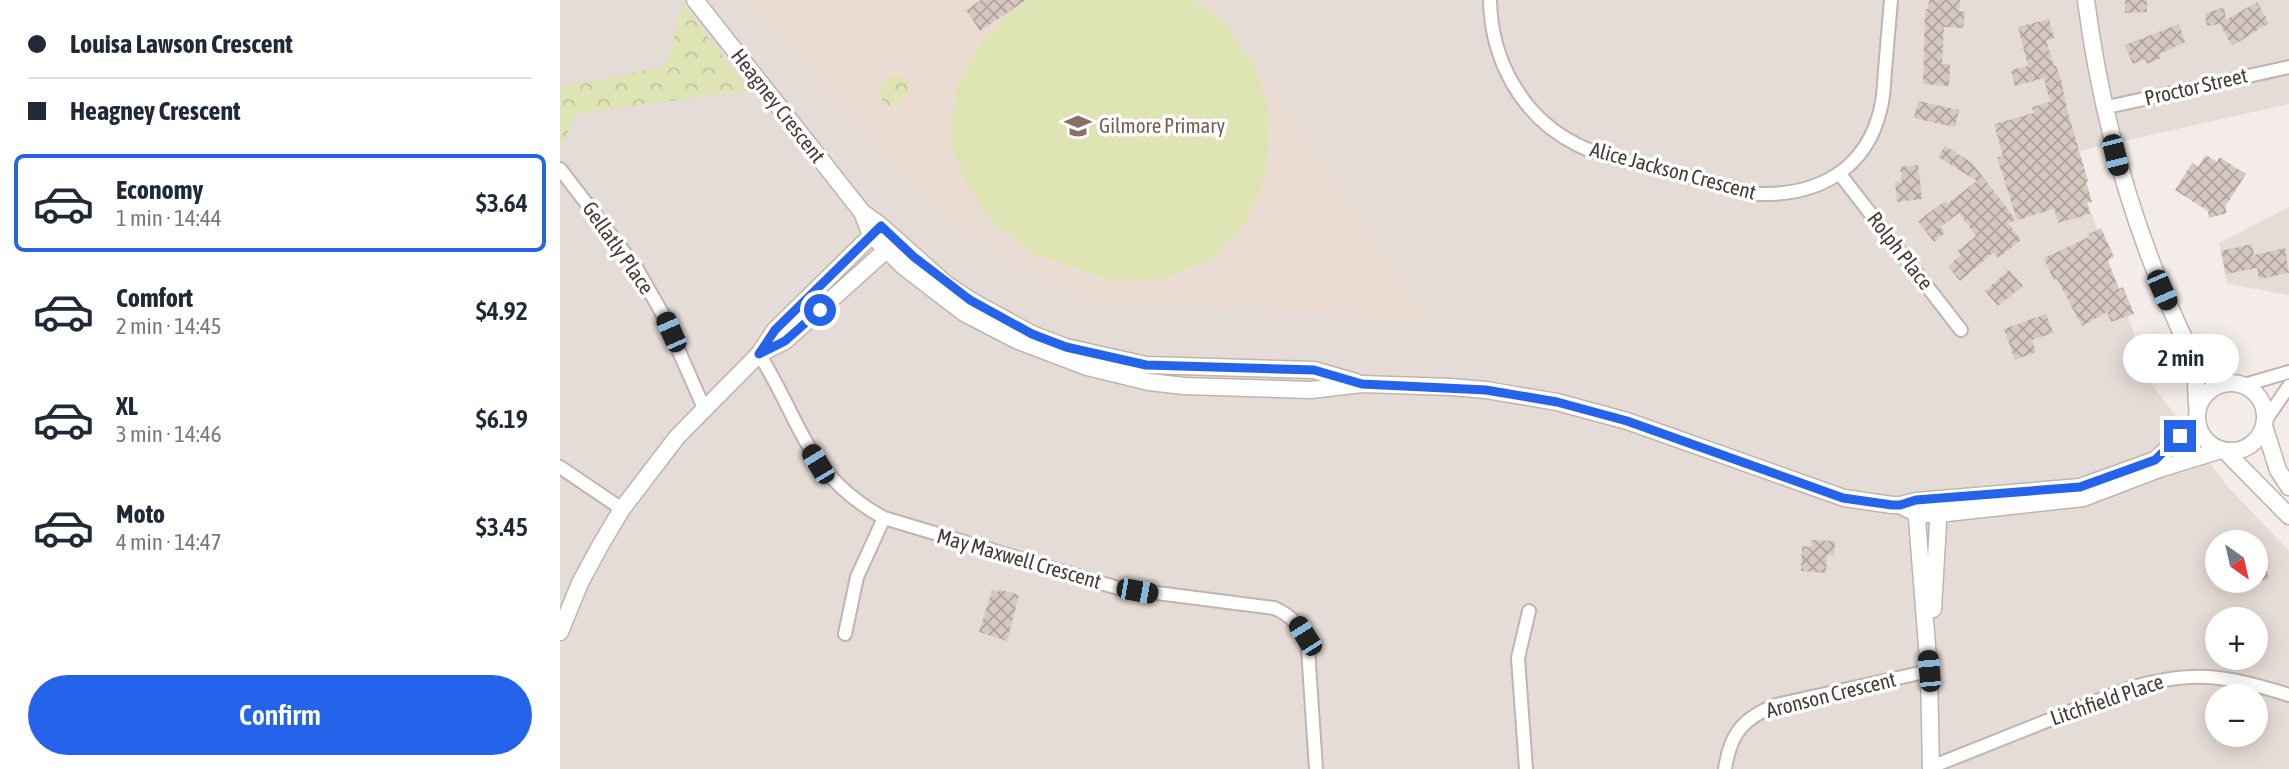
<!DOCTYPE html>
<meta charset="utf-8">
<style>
:root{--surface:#fff;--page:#f6f6f7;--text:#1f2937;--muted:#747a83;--line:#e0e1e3;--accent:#2563eb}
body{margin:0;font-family:"Asap Condensed",sans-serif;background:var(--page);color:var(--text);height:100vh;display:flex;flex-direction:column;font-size:26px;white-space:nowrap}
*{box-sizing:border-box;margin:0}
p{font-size:23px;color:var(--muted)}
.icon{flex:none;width:38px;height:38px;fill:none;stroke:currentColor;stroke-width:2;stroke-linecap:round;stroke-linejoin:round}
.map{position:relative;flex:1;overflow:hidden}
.panel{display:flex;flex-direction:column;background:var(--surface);width:560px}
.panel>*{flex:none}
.guide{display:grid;align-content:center;height:154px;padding:0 28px;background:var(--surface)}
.needle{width:46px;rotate:146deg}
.controls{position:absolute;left:1645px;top:530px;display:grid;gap:14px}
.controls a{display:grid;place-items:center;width:63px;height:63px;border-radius:50%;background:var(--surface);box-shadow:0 4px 18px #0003;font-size:35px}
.end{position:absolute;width:32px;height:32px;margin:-16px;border:9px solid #2563eb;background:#fff;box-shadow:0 0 0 4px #fff}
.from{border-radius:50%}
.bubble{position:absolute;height:49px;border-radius:24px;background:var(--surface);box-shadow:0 4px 18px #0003;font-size:23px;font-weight:600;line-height:49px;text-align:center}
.car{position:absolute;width:21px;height:42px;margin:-21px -10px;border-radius:9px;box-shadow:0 0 5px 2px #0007;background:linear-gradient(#222 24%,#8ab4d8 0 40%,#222 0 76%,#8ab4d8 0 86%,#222 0)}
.guide b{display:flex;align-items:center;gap:24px;height:66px;font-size:26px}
.guide b+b{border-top:2px solid var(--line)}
.guide i{width:18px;height:18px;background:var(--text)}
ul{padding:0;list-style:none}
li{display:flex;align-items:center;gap:21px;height:98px;margin:0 14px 10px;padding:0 14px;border:4px solid transparent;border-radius:10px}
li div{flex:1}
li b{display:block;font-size:26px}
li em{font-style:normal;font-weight:600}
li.on{border-color:var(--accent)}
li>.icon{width:63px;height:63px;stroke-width:1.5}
.cta{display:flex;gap:14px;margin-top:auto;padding:14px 28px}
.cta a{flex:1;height:80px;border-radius:42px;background:var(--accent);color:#fff;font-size:28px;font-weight:600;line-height:80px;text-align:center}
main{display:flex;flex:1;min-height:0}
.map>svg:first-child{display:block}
</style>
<main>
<section class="panel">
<div class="guide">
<b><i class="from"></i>Louisa Lawson Crescent</b>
<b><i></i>Heagney Crescent</b>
</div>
<ul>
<li class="on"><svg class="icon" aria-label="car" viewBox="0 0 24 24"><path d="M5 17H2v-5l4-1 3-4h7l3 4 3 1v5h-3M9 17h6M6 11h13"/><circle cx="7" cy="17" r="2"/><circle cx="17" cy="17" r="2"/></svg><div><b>Economy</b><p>1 min · 14:44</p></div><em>$3.64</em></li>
<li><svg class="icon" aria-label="car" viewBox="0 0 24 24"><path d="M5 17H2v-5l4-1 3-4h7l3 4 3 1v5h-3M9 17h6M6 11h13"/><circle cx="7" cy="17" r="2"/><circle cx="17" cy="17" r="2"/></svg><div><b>Comfort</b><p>2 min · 14:45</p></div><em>$4.92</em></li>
<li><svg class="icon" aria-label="car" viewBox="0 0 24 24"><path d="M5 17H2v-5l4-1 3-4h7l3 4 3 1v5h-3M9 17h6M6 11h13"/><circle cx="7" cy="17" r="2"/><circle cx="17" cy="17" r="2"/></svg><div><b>XL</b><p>3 min · 14:46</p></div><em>$6.19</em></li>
<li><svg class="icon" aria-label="car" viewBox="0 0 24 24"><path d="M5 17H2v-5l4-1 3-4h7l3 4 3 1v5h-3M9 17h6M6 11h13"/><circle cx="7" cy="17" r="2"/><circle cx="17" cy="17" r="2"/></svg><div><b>Moto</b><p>4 min · 14:47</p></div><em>$3.45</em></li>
</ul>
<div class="cta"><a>Confirm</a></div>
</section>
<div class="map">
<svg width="1729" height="769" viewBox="0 0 1729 769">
<defs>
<pattern id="forest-crowns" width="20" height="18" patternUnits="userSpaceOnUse" patternTransform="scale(1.75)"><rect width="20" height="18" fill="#dee4b4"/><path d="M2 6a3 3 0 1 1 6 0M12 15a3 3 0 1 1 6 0" fill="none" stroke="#c0c49b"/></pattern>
<pattern id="building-cross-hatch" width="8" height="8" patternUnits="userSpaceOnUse" patternTransform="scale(1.75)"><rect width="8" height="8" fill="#d6c7c1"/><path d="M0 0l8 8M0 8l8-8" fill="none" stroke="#afa39e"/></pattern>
</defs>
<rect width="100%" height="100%" fill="#f3ece8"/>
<path fill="#e6dcd7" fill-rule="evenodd" d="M 0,0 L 1729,0 L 1729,104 L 1510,153 L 1592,384 L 1667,486 L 1729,551 L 1729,769 L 0,769 ZM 1657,542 L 1696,542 L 1696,581 L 1657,581 ZM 1657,620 L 1696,620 L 1696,658 L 1657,658 ZM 1657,696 L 1696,696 L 1696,735 L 1657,735 Z
M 1729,207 L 1729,295 L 1667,284 L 1659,243 Z"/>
<path fill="#ebdcd3" d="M 187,0 L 652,0 L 871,321 L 518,301 L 385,222 L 212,30 Z"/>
<path fill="url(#forest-crowns)" d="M 122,4 L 191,92 L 161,94 L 16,114 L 0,149 L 0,86 L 56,77 L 106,65 Z
M 334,76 L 347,78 L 349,90 C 345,100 336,108 324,105 C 319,96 318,86 326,78 Z"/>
<path fill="#dee4b4" d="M 467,0 L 633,0 L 661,19 L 694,63 L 710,115 L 707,171 L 686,222 L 652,259 L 602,280 L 551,281 L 471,253 L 433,223 L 404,180 L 389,136 L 397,86 L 421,41 L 457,5 Z"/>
<path fill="url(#building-cross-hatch)" d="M 421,0 L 466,0 L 420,31 L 406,10 Z
M 1369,0 L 1400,0 L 1399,11 L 1405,12 L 1403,28 L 1384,27 L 1382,64 L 1390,64 L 1389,86 L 1363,84 L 1365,9 L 1368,9 Z
M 1565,0 L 1587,0 L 1587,12 L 1565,13 Z
M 1697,2 L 1709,23 L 1672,46 L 1660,24 L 1647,26 L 1645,14 L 1664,7 L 1666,20 Z
M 1489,19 L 1494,38 L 1486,40 L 1494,66 L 1496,66 L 1501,79 L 1507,110 L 1528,181 L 1526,182 L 1532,202 L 1527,203 L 1530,214 L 1498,223 L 1494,209 L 1457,220 L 1437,157 L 1443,156 L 1434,124 L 1474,113 L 1472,107 L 1490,102 L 1484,78 L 1455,86 L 1451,70 L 1468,66 L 1458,27 Z
M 1619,24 L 1625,42 L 1599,54 L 1601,58 L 1587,64 L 1585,59 L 1573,64 L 1565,45 Z
M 1358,101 L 1399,110 L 1395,127 L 1354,118 Z
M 1385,146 L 1412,163 L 1456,220 L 1448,223 L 1461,240 L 1438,258 L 1433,253 L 1400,281 L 1388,266 L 1401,255 L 1398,251 L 1416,236 L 1399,213 L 1380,227 L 1385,233 L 1374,242 L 1358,221 L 1385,201 L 1387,204 L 1417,181 L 1378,157 Z
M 1646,155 L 1657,162 L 1659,157 L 1686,174 L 1665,207 L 1667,213 L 1649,218 L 1648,211 L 1615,190 L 1632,163 L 1638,167 Z
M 1358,165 L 1362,199 L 1337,202 L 1335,182 L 1342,182 L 1340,167 Z
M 1541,228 L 1554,257 L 1548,260 L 1549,264 L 1559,289 L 1563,287 L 1574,314 L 1551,322 L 1547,312 L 1522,326 L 1497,279 L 1494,281 L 1484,258 L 1529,237 L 1529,234 Z
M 1692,244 L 1694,255 L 1725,248 L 1729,273 L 1699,279 L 1697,268 L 1666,274 L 1661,251 Z
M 1449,270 L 1463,286 L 1438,306 L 1425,291 Z
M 1486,314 L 1493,333 L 1472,340 L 1476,352 L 1455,360 L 1444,329 Z
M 1252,540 L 1275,541 L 1274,555 L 1267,554 L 1266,573 L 1241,571 L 1242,546 L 1251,547 Z
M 1700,543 L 1709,579 L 1696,582 L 1696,544 Z
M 439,589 L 459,595 L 447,641 L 419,632 L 432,590 L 438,592 Z"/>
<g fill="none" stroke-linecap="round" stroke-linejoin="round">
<defs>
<path id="minor" d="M 930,0 C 931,60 962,117 1016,144 C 1036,155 1061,159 1083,165 C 1121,174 1159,184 1197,194 C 1258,196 1307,170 1321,107 C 1324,95 1324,82 1325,70 C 1327,47 1329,23 1331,0
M 1543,108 L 1729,67
M 0,169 L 77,269 L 102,313 L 144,408
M 1279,173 L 1401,330
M 199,354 C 242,423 246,475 324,518 L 558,588 L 714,608 C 733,616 743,628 748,649 L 756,769
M 1684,385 L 1729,372
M 1705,421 L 1729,386
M 0,467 L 62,509
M 285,634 L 297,577 L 324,518
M 1371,767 L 1567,689 C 1632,669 1666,675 1729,695
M 966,769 L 958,658 L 969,611
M 1165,769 C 1170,734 1183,718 1216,705 L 1369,671"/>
<path id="tertiary" d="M 135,0 L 302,212 L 311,235 L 327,250 L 344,267 L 404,313 L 456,340 L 527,367 L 589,382 L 624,386 L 751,390 L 802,384 L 891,387 L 926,390 L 997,402 L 1067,421 L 1284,498 L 1332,505 L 1340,505 L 1356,501 L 1520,487 L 1595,460 L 1637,422
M 1526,0 C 1542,124 1576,240 1631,353 L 1635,360 L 1665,383
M 302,212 L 321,226 L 386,284 L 410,300 L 472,334 L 506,347 L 586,365 L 754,370 L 796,382
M 201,353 L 225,341 L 334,243
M 1635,360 L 1637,406
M1637 417a34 34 0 1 1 68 0a34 34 0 1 1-68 0Z
M 1704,426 L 1718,470 L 1729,487
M 1665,451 L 1729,516
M 1340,505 L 1357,514 L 1378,514 L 1523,498 L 1599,469 L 1661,450
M 1356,506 L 1369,671 L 1371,769
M 1373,609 L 1379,506
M 0,632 L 20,583 L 40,546 L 62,509 L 117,437 L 199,354 L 215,330 L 318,229"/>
</defs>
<use href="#minor" stroke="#c0b4ae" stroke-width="16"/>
<use href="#tertiary" stroke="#c0b4ae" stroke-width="19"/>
<use href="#minor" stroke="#fff" stroke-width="12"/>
<use href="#tertiary" stroke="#fff" stroke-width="16"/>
</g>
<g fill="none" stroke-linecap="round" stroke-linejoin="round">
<path stroke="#2563eb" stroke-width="9" d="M 260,310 L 225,341 L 199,354 L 215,330 L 321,226 L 354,257 L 410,300 L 472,334 L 506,347 L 586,365 L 754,370 L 802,384 L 926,390 L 997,402 L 1067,421 L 1283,498 L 1332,505 L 1340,505 L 1356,500 L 1520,487 L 1595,460 L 1620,436"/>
</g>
<defs>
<symbol id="school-bare" viewBox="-9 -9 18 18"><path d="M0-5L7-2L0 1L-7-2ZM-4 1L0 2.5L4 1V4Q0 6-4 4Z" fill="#8d6e63" stroke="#fff" stroke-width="2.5" paint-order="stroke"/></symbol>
</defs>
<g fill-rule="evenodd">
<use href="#school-bare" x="499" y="107" width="38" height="38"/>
</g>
<g text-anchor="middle" stroke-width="7" stroke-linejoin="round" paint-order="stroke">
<g font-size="21" fill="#463b37" stroke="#fff">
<text transform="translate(1636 87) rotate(-13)" y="7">Proctor Street</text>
<text transform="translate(218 106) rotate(52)" y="7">Heagney Crescent</text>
<text transform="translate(1113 171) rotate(15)" y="7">Alice Jackson Crescent</text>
<text transform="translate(58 248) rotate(55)" y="7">Gellatly Place</text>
<text transform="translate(1340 251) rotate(52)" y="7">Rolph Place</text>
<text transform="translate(459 559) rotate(16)" y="7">May Maxwell Crescent</text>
<text transform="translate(1271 695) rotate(-14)" y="7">Aronson Crescent</text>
<text transform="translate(1547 700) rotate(-19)" y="7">Litchfield Place</text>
</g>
<g font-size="21" fill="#785e54" stroke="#fff" text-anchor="start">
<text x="539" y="133">Gilmore Primary</text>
</g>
</g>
</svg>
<div class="controls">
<a><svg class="needle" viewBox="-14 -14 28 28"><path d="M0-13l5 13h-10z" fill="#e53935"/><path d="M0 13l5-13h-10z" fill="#747a83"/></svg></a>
<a>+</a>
<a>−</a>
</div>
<i class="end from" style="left:260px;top:310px"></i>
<i class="end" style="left:1620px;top:436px"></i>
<div class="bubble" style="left:1563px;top:334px;width:116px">2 min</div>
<i class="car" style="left:1555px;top:155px;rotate:166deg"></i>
<i class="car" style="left:1602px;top:290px;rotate:156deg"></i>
<i class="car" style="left:111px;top:332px;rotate:336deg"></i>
<i class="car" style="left:258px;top:464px;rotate:329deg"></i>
<i class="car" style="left:577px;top:591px;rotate:100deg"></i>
<i class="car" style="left:745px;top:636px;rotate:328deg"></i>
<i class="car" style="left:1369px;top:671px;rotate:355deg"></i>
</div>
</main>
